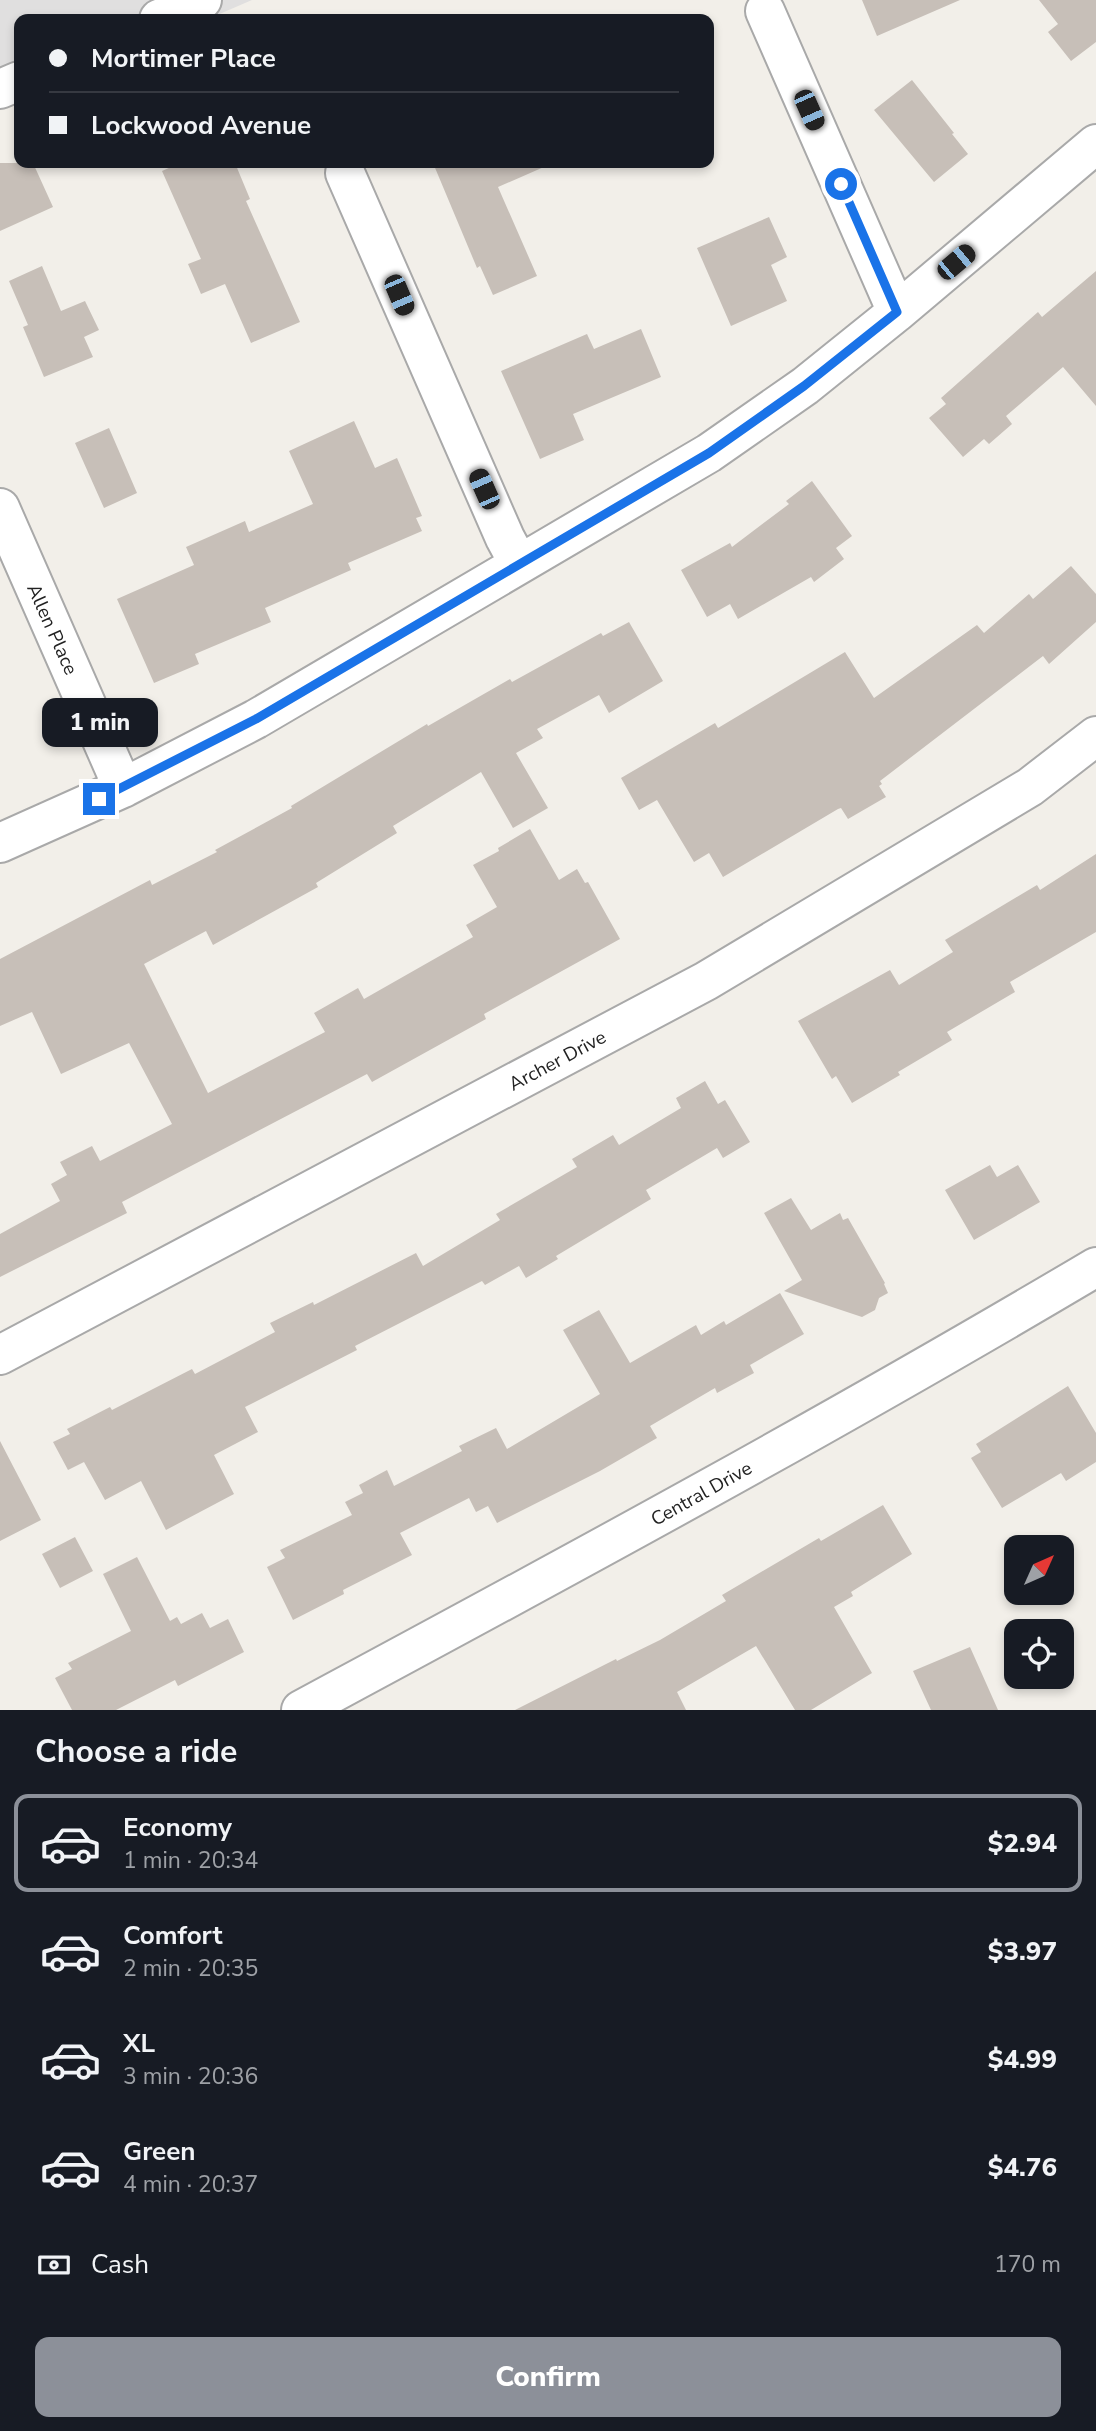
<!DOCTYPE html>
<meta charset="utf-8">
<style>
:root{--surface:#171b24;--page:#242831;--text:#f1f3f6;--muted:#9ea1a6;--line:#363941;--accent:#8c9099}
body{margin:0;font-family:"Nunito Sans",sans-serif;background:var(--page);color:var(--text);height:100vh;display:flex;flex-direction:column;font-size:26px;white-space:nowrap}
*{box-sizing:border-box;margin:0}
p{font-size:23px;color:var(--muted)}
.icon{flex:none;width:38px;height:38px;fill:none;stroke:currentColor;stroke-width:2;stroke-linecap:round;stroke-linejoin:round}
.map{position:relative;height:1710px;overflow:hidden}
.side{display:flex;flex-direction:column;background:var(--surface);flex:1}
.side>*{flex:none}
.guide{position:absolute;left:14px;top:14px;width:700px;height:154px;border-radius:14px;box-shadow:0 4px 10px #0003;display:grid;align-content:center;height:154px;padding:0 35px;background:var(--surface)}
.needle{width:46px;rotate:45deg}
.fabs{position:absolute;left:1004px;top:1535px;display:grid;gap:14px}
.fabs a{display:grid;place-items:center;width:70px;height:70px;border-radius:14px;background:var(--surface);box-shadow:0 4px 10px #0003;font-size:35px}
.end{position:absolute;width:32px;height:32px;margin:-16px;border:9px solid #1a73e8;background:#fff;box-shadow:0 0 0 4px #fff}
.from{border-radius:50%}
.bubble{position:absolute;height:49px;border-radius:14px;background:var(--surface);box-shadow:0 4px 10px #0003;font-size:23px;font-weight:800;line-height:49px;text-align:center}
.car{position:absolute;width:21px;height:42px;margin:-21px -10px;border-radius:9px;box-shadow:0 0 5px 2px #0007;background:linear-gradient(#222 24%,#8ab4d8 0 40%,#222 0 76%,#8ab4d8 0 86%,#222 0)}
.guide b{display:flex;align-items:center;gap:24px;height:66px;font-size:26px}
.guide b+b{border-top:2px solid var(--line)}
.guide i{width:18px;height:18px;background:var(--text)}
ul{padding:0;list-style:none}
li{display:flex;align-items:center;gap:21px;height:98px;margin:0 14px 10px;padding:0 21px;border:4px solid transparent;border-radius:14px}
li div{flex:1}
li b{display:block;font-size:26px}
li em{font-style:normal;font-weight:800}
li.selected{border-color:var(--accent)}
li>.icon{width:63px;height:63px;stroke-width:1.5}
h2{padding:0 35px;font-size:32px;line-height:84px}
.pay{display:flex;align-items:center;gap:18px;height:77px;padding:0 35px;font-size:26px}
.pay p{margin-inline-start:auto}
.button{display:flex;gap:14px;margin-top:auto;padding:14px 35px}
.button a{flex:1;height:80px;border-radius:14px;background:var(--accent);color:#fff;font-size:28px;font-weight:800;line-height:80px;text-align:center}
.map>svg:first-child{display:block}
</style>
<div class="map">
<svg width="1096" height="1710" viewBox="0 0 1096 1710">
<rect width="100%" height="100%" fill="#f2efe9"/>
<path fill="#e0dfdf" d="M 0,0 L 252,0 L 208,19 L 19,19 L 19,102 L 0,110 Z"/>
<path fill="#c7bfb8" d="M 862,0 L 960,0 L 877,36 Z
M 1039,0 L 1096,0 L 1096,42 L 1071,61 L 1048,32 L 1058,24 Z
M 912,80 L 954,133 L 952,134 L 968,154 L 934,182 L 874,110 Z
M 0,163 L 33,163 L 53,207 L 0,231 Z
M 180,163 L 235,163 L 250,199 L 246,201 L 300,322 L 251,343 L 225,284 L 201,294 L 188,264 L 201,259 L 162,171 Z
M 433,163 L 553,163 L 498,187 L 537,276 L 493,295 L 480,266 L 477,268 Z
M 769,217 L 787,257 L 771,265 L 787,301 L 731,326 L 697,248 Z
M 42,266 L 61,311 L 85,301 L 99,330 L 84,337 L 93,357 L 44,377 L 23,327 L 28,325 L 9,281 Z
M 1096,271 L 1096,406 L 1063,367 L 1006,416 L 1012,424 L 989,444 L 984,439 L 963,457 L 929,418 L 946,404 L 941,398 L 1038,312 L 1042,317 Z
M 641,329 L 661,377 L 573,414 L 584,440 L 540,459 L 501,371 L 587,334 L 594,349 Z
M 354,421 L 375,468 L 397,458 L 422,516 L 416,518 L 422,531 L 348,563 L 351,570 L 265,608 L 271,622 L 195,654 L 199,664 L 154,683 L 117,599 L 194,565 L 186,547 L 245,521 L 249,532 L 313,504 L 289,451 Z
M 109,428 L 137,493 L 104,508 L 75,443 Z
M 812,481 L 852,536 L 836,548 L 844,559 L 814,582 L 811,577 L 738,619 L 730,604 L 707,617 L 681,570 L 730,543 L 732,547 L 789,504 L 786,501 Z
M 1071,566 L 1096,594 L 1096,622 L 1049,664 L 1043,656 L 880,781 L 882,784 L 879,786 L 886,797 L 848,819 L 841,808 L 838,809 L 723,877 L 709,853 L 694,862 L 657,800 L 639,810 L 621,778 L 715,723 L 718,728 L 845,652 L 874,698 L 977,625 L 984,633 L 1029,594 L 1033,599 Z
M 629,622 L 663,681 L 609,713 L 599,695 L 537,729 L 543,738 L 516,753 L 548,808 L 513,828 L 481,772 L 393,826 L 397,833 L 316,883 L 318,887 L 213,945 L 206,931 L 144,964 L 208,1093 L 325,1032 L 314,1013 L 358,988 L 364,999 L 473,937 L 466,925 L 497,907 L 473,865 L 499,851 L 498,848 L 530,829 L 559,880 L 577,869 L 585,883 L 588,882 L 620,939 L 484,1014 L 486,1019 L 372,1082 L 367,1074 L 122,1202 L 127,1213 L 0,1277 L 0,1234 L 60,1201 L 51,1184 L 67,1175 L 60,1162 L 92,1146 L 100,1161 L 172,1124 L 129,1043 L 61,1074 L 32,1012 L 0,1026 L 0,959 L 150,880 L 152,885 L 217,852 L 215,850 L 292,808 L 291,806 L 427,724 L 428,726 L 510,679 L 512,682 L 601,633 L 603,636 Z
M 1096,854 L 1096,932 L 1010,982 L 1015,992 L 947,1032 L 952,1040 L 898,1072 L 900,1075 L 852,1103 L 836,1076 L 832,1079 L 798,1021 L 890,970 L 899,985 L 953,952 L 945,940 L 1037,885 L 1040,890 Z
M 705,1081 L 718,1104 L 725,1100 L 750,1142 L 723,1158 L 717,1148 L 646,1190 L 651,1199 L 556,1256 L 558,1259 L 526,1278 L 519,1266 L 485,1285 L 482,1281 L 355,1346 L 357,1350 L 245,1407 L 258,1432 L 214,1455 L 234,1494 L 166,1530 L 141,1481 L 105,1500 L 84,1462 L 68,1470 L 53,1442 L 70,1434 L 67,1429 L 110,1407 L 112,1410 L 192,1369 L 195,1374 L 275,1332 L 270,1323 L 313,1302 L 314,1305 L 416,1253 L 423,1266 L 500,1220 L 496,1214 L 577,1167 L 572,1159 L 613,1135 L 619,1145 L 681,1108 L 676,1098 Z
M 990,1165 L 997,1177 L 1018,1165 L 1040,1202 L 974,1240 L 945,1190 Z
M 791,1198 L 811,1230 L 840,1213 L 843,1220 L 848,1218 L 885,1283 L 884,1284 L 888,1293 L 879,1298 L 875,1310 L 862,1317 L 784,1291 L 802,1280 L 764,1213 Z
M 780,1293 L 804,1334 L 750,1365 L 754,1373 L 717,1393 L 715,1388 L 650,1426 L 657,1438 L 600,1471 L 497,1523 L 488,1506 L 476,1512 L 469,1498 L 400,1533 L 412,1555 L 343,1590 L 344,1594 L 293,1620 L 267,1567 L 285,1558 L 280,1550 L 352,1515 L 345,1502 L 363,1493 L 359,1485 L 387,1470 L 394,1486 L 462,1451 L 459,1446 L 496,1428 L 507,1449 L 600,1394 L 563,1330 L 599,1310 L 630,1363 L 696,1325 L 701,1335 L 724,1321 L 726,1325 Z
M 1068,1386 L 1096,1433 L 1096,1462 L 1066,1481 L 1061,1473 L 1002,1508 L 971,1458 L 981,1452 L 976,1444 Z
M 0,1441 L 41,1520 L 0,1541 Z
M 883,1505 L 912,1554 L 851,1592 L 853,1596 L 834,1607 L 872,1673 L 811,1710 L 795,1710 L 756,1646 L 677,1692 L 686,1710 L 515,1710 L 616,1659 L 617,1661 L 660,1640 L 726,1601 L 722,1595 L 819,1538 L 821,1541 Z
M 75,1537 L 93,1571 L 60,1588 L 42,1554 Z
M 137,1557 L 170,1621 L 177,1617 L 181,1624 L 202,1613 L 210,1628 L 228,1619 L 244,1652 L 178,1686 L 175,1680 L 116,1710 L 72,1710 L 55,1678 L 72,1669 L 68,1663 L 131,1631 L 103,1574 Z
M 970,1647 L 998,1710 L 931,1710 L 913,1671 Z"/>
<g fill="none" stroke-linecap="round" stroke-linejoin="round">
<defs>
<path id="minor" d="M 765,11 L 897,312
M 159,19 L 202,0
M 0,89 L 19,81
M 345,173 L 505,538 L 519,564
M 0,508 L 123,788
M 0,843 L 123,788 L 256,719 L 709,453 L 805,386 L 897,312 L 1096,144
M 0,1355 L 706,981 L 1030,787 L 1096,736
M 301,1710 C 569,1566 835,1422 1096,1267"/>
</defs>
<use href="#minor" stroke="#a9a9a9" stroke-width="42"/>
<use href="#minor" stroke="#fff" stroke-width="38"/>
</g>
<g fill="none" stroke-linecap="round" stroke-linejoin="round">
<path stroke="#1a73e8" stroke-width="9" d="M 99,799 L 256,719 L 709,453 L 804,386 L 897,312 L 841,184"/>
</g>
<g text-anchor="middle" stroke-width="5" stroke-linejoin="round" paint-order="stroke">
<g font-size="19" fill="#222" stroke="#fff">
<text transform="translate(53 629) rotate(66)" y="7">Allen Place</text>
<text transform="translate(557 1060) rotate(-28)" y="7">Archer Drive</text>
<text transform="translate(701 1493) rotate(-29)" y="7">Central Drive</text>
</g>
</g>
</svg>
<div class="fabs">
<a><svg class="needle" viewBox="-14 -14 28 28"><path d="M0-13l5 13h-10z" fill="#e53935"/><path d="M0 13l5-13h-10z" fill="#9ea1a6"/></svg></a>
<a><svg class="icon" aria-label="locate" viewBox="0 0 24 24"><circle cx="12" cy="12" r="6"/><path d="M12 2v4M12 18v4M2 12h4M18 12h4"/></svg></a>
</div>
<i class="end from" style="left:841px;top:184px"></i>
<i class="end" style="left:99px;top:799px"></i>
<div class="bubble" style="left:42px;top:698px;width:116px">1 min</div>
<i class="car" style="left:809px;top:110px;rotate:156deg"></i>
<i class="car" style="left:956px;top:262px;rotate:50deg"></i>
<i class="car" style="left:399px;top:295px;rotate:157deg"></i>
<i class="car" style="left:484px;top:489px;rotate:336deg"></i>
<div class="guide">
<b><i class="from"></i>Mortimer Place</b>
<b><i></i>Lockwood Avenue</b>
</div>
</div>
<section class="side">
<h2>Choose a ride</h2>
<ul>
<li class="selected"><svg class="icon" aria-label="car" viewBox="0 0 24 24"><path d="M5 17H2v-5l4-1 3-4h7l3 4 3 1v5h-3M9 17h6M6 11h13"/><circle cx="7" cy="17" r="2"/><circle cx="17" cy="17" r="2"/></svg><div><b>Economy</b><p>1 min · 20:34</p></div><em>$2.94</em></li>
<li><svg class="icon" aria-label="car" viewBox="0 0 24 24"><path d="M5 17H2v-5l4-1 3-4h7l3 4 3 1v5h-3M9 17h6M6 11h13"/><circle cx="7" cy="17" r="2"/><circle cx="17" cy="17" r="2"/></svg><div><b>Comfort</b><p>2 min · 20:35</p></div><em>$3.97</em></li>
<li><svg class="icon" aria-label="car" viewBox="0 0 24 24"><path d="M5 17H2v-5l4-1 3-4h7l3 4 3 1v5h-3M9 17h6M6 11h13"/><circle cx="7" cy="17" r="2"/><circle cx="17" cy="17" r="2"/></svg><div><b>XL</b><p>3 min · 20:36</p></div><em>$4.99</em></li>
<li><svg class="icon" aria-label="car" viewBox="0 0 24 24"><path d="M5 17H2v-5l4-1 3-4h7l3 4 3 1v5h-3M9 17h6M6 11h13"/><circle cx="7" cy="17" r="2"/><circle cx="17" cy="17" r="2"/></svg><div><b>Green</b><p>4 min · 20:37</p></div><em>$4.76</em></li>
</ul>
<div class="pay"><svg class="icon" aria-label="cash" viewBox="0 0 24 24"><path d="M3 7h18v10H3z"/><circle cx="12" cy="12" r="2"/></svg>Cash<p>170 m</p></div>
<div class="button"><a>Confirm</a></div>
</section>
